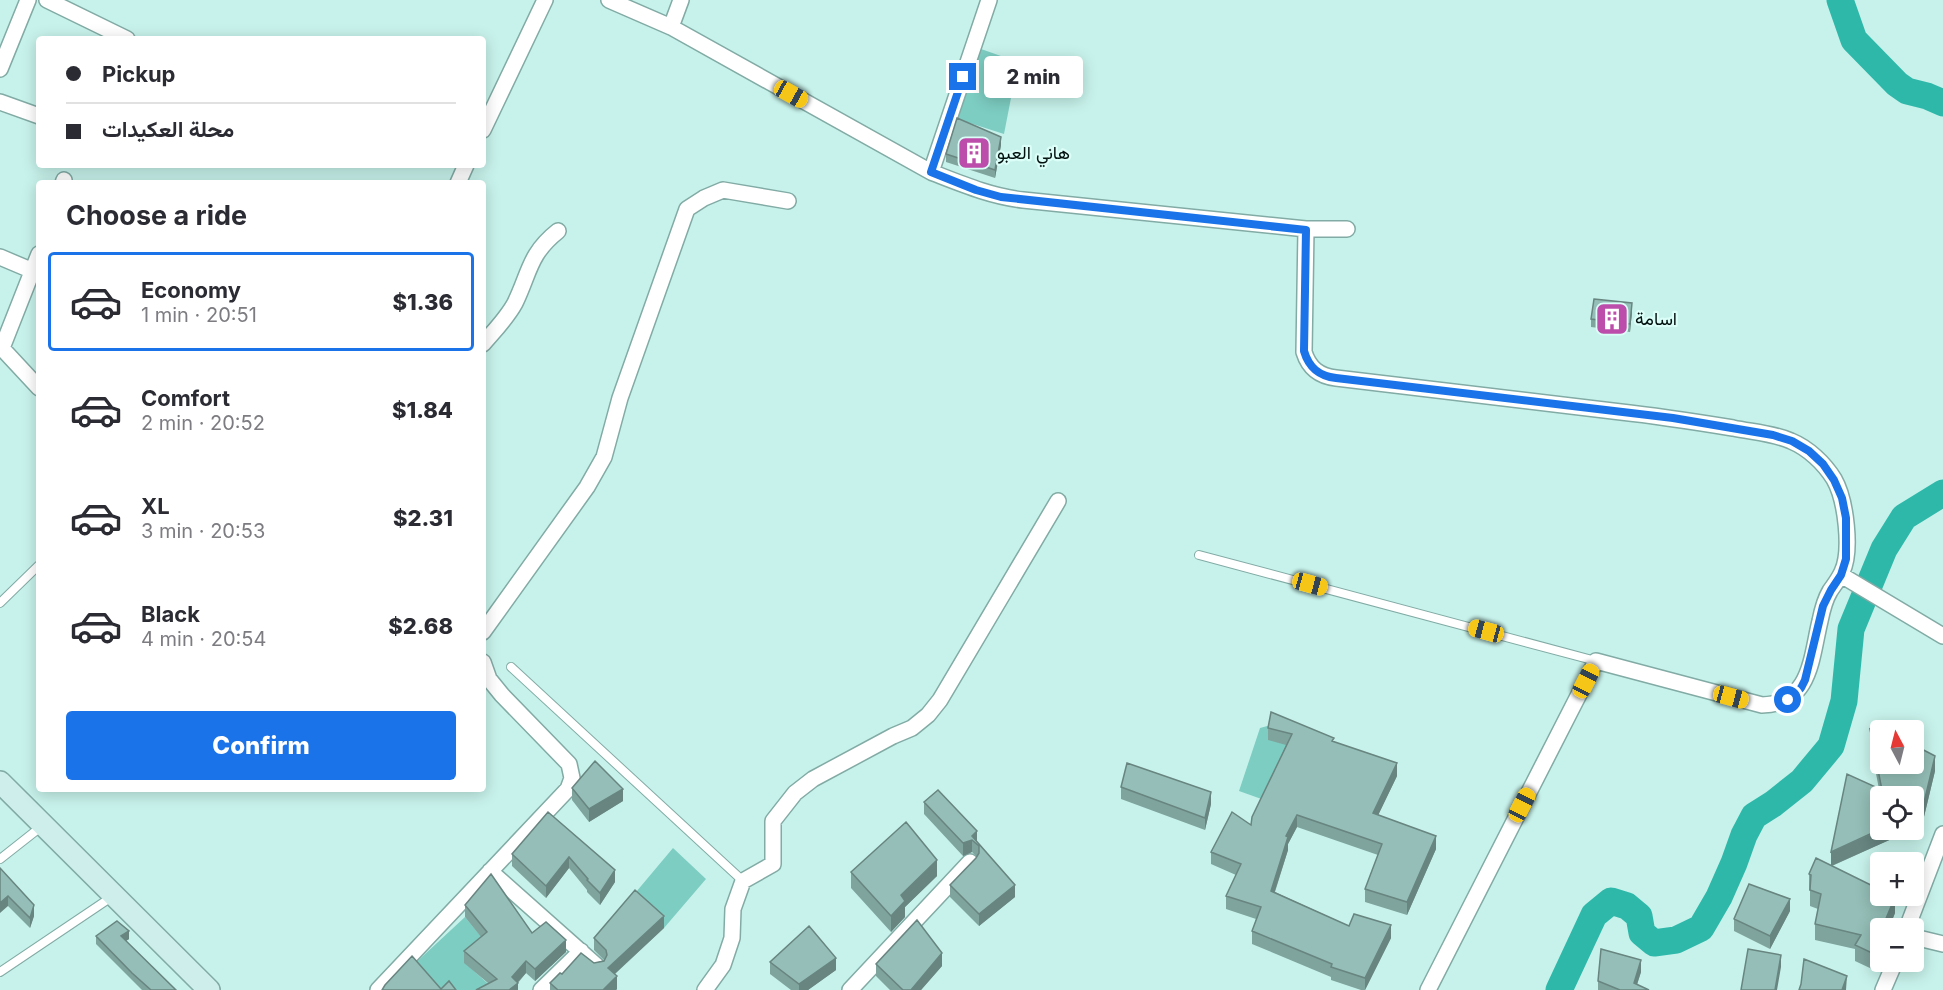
<!DOCTYPE html>
<meta charset="utf-8">
<style>
:root{--surface:#fff;--page:#f2f2f3;--text:#2b2b33;--muted:#7c7c81;--line:#e1e1e2;--accent:#1a73e8}
body{margin:0;font-family:Inter,Vazirmatn,sans-serif;background:var(--page);color:var(--text);height:100vh;display:flex;flex-direction:column;font-size:22px;white-space:nowrap}
*{box-sizing:border-box;margin:0}
p{font-size:20px;color:var(--muted)}
.icon{flex:none;width:33px;height:33px;fill:none;stroke:currentColor;stroke-width:2;stroke-linecap:round;stroke-linejoin:round}
.map{position:relative;flex:1;overflow:hidden}
.side{position:absolute;left:36px;top:180px;width:450px;height:612px;display:flex;flex-direction:column;background:var(--surface);border-radius:6px;box-shadow:0 3px 15px #0003}
.side>*{flex:none}
.top-card{position:absolute;left:36px;top:36px;width:450px;height:132px;border-radius:6px;box-shadow:0 3px 15px #0003;display:grid;align-content:center;height:132px;padding:0 30px;background:var(--surface)}
.needle{width:39px;rotate:353deg}
.buttons{position:absolute;left:1870px;top:720px;display:grid;gap:12px}
.buttons a{display:grid;place-items:center;width:54px;height:54px;border-radius:6px;background:var(--surface);box-shadow:0 3px 15px #0003;font-size:30px}
.end{position:absolute;width:27px;height:27px;margin:-14px;border:8px solid #1a73e8;background:#fff;box-shadow:0 0 0 3px #fff}
.from{border-radius:50%}
.bubble{position:absolute;height:42px;border-radius:6px;background:var(--surface);box-shadow:0 3px 15px #0003;font-size:20px;font-weight:800;line-height:42px;text-align:center}
.car{position:absolute;width:18px;height:36px;margin:-18px -9px;border-radius:8px;box-shadow:0 0 4px 2px #0007;background:linear-gradient(#f5c518 24%,#345 0 40%,#f5c518 0 76%,#345 0 86%,#f5c518 0)}
.top-card b{display:flex;align-items:center;gap:21px;height:57px;font-size:22px}
.top-card b+b{border-top:2px solid var(--line)}
.top-card i{width:15px;height:15px;background:var(--text)}
ul{padding:0;list-style:none}
li{display:flex;align-items:center;gap:18px;height:99px;margin:0 12px 9px;padding:0 18px;border:3px solid transparent;border-radius:6px}
li div{flex:1}
li b{display:block;font-size:22px}
li em{font-style:normal;font-weight:800}
li.selected{border-color:var(--accent)}
li>.icon{width:54px;height:54px;stroke-width:1.5}
h2{padding:0 30px;font-size:27px;line-height:72px}
.cta{display:flex;gap:12px;margin-top:auto;padding:12px 30px}
.cta a{flex:1;height:69px;border-radius:6px;background:var(--accent);color:#fff;font-size:24px;font-weight:800;line-height:69px;text-align:center}
.map>svg:first-child{display:block}
</style>
<div class="map">
<svg width="1943" height="990" viewBox="0 0 1943 990">
<rect width="100%" height="100%" fill="#c7f2eb"/>
<path fill="#7dcdc2" d="M 981,49 L 1018,62 L 1004,134 L 957,119 Z
M 1271,725 L 1292,746 L 1267,801 L 1239,791 L 1260,728 Z
M 673,848 L 706,879 L 664,928 L 631,898 Z
M 465,917 L 487,944 L 465,963 L 495,990 L 431,990 L 411,967 Z"/>
<g fill="none" stroke-linecap="round" stroke-linejoin="round">
<path stroke="#2eb8aa" stroke-width="27" d="M 1840,0 L 1854,40 L 1897,84 L 1907,91 L 1927,96 L 1943,103
M 1559,990 L 1594,915 L 1611,901 L 1627,906 L 1639,916 L 1642,933 L 1654,943 L 1676,940 L 1701,928 L 1719,897 L 1734,863 L 1744,835 L 1754,816 L 1773,804 L 1802,781 L 1831,746 L 1844,701 L 1851,629 L 1884,549 L 1904,517 L 1943,493"/>
<defs>
<path id="lane" d="M 1199,555 L 1596,661
M 0,603 L 39,565
M 511,667 L 743,881
M 0,859 L 42,826
M 0,972 L 113,896"/>
<path id="street" d="M 47,0 L 127,39
M 609,0 L 671,27 L 931,172 C 962,184 990,196 1023,200 L 1306,229 L 1347,229
M 671,27 L 681,0
M 0,69 L 28,0
M 0,102 L 39,116
M 483,130 L 545,0
M 931,172 L 989,0
M 63,183 L 64,180
M 458,183 L 466,165
M 1306,229 L 1304,352 C 1309,368 1319,376 1336,378 C 1431,390 1526,401 1621,412 C 1658,416 1696,422 1733,428 C 1752,432 1773,433 1791,441 C 1808,448 1824,463 1834,479 C 1846,500 1852,551 1842,572 C 1839,579 1834,585 1830,591 C 1824,601 1822,611 1820,621 C 1811,658 1811,704 1762,705 L 1596,661 L 1428,990
M 0,257 L 33,271
M 483,344 C 494,331 507,318 515,303 C 530,272 529,254 558,231
M 0,346 L 39,388
M 2,348 L 39,254
M 1841,575 L 1943,636
M 483,632 L 587,487 L 604,457 L 620,398 L 687,209 L 704,198 L 723,190 L 788,201
M 490,871 L 597,966
M 1907,928 L 1943,834
M 1914,937 L 1943,944
M 378,990 L 568,789 L 572,778 L 569,764 L 502,695 L 489,679 L 483,662
M 541,990 L 581,951
M 705,990 L 723,965 L 732,938 L 733,909 L 743,881 L 773,864 L 773,821 L 795,793 L 813,779 L 893,736 L 912,728 L 928,715 L 940,700 L 1058,501
M 850,990 L 970,862
M 1883,990 L 1895,962"/>
<path id="secondary" d="M 0,782 L 209,990"/>
</defs>
<use href="#lane" stroke="#82aba5" stroke-width="10"/>
<use href="#street" stroke="#82aba5" stroke-width="18"/>
<use href="#secondary" stroke="#82aba5" stroke-width="24"/>
<use href="#lane" stroke="#fff" stroke-width="8"/>
<use href="#street" stroke="#fff" stroke-width="15"/>
<use href="#secondary" stroke="#cdeeea" stroke-width="21"/>
</g>
<path fill="#7fa39d" d="M 1001,145 L 995,178 L 946,162 L 946,154 Z
M 1632,311 L 1630,332 L 1591,327 L 1591,319 Z
M 1268,728 L 1334,742 L 1397,776 L 1378,815 L 1436,849 L 1407,915 L 1365,902 L 1365,889 L 1378,855 L 1297,827 L 1288,844 L 1288,850 L 1275,892 L 1349,926 L 1391,938 L 1365,990 L 1361,990 L 1331,980 L 1331,977 L 1252,944 L 1252,931 L 1256,919 L 1226,909 L 1226,896 L 1236,875 L 1211,864 L 1211,852 L 1251,825 L 1286,745 L 1268,740 Z
M 1870,729 L 1935,771 L 1922,825 L 1832,866 L 1895,913 L 1889,928 L 1881,928 L 1872,969 L 1855,961 L 1855,949 L 1815,940 L 1815,924 L 1818,909 L 1810,906 L 1810,891 L 1809,890 L 1809,874 L 1831,865 L 1879,789 L 1870,743 Z
M 1121,787 L 1211,804 L 1205,830 L 1121,799 Z
M 572,788 L 623,801 L 589,822 L 572,800 Z
M 924,802 L 977,842 L 1015,897 L 979,926 L 950,897 L 950,885 L 977,857 L 972,852 L 963,856 L 924,814 Z
M 548,812 L 615,882 L 600,905 L 587,892 L 587,890 L 569,868 L 546,898 L 512,866 L 512,854 Z
M 0,868 L 34,916 L 30,928 L 8,906 Z
M 851,872 L 937,876 L 905,907 L 905,917 L 891,932 L 851,888 Z
M 465,905 L 532,933 L 566,952 L 535,981 L 526,973 L 518,983 L 518,990 L 488,983 L 464,963 L 464,951 L 481,937 L 465,917 Z
M 1790,911 L 1770,949 L 1734,931 L 1734,919 Z
M 664,928 L 615,974 L 617,989 L 616,990 L 550,990 L 550,983 L 562,974 L 604,960 L 594,950 L 594,938 Z
M 96,936 L 129,939 L 126,941 L 176,990 L 142,990 L 96,944 Z
M 770,962 L 836,970 L 808,990 L 791,990 L 770,974 Z
M 876,964 L 942,966 L 921,990 L 890,990 L 876,976 Z
M 1641,972 L 1637,985 L 1649,990 L 1598,990 L 1598,981 Z"/>
<path fill="#688580" d="M 1001,137 L 1001,145 L 995,178 L 995,170 Z
M 1632,303 L 1632,311 L 1630,332 L 1630,324 Z
M 1935,756 L 1935,771 L 1922,825 L 1914,828 L 1914,814 Z
M 1397,763 L 1397,776 L 1373,826 L 1373,813 Z
M 623,789 L 623,801 L 589,822 L 589,809 Z
M 1211,792 L 1211,804 L 1205,830 L 1205,818 Z
M 1297,815 L 1297,827 L 1288,844 L 1288,850 L 1271,903 L 1271,891 L 1286,836 Z
M 1881,830 L 1912,830 L 1831,866 L 1831,852 Z
M 977,831 L 977,843 L 972,836 Z
M 1436,836 L 1436,849 L 1407,915 L 1407,902 Z
M 972,840 L 972,852 L 963,856 L 963,843 Z
M 569,857 L 569,868 L 546,898 L 546,886 Z
M 937,860 L 937,876 L 905,907 L 905,917 L 891,932 L 891,916 L 901,895 Z
M 615,870 L 615,882 L 600,905 L 600,893 Z
M 1015,885 L 1015,897 L 979,926 L 979,914 Z
M 8,896 L 8,906 L 0,913 L 0,903 Z
M 1895,897 L 1895,913 L 1889,928 L 1882,928 Z
M 1790,899 L 1790,911 L 1770,949 L 1770,936 Z
M 34,905 L 34,916 L 30,928 L 30,918 Z
M 664,916 L 664,928 L 608,980 L 608,968 Z
M 1391,925 L 1391,938 L 1365,990 L 1365,978 Z
M 129,931 L 129,939 L 121,944 L 121,936 Z
M 1881,932 L 1881,948 L 1872,969 L 1872,953 Z
M 566,940 L 566,952 L 535,981 L 535,969 Z
M 942,953 L 942,966 L 921,990 L 911,990 Z
M 1781,955 L 1781,967 L 1777,990 L 1775,990 Z
M 836,958 L 836,970 L 808,990 L 799,990 L 799,984 Z
M 1641,960 L 1641,972 L 1635,990 L 1634,983 Z
M 526,961 L 526,973 L 515,985 L 518,983 L 518,990 L 509,990 L 512,977 Z
M 617,976 L 617,989 L 616,990 L 603,990 Z
M 1847,976 L 1846,990 L 1842,990 Z"/>
<path fill="#94beb7" stroke="#688580" stroke-width="1.5" d="M 957,118 L 1001,137 L 995,170 L 946,154 Z
M 1594,299 L 1632,303 L 1630,324 L 1591,319 Z
M 1271,712 L 1334,738 L 1332,741 L 1397,763 L 1373,813 L 1436,836 L 1407,902 L 1365,889 L 1382,844 L 1297,815 L 1286,836 L 1288,837 L 1271,891 L 1349,926 L 1354,914 L 1391,925 L 1365,978 L 1331,967 L 1332,964 L 1252,931 L 1261,907 L 1226,896 L 1241,864 L 1211,852 L 1232,812 L 1251,825 L 1252,817 L 1292,734 L 1268,728 Z
M 1870,729 L 1881,733 L 1881,764 L 1914,764 L 1914,745 L 1935,756 L 1922,811 L 1914,814 L 1914,796 L 1881,796 L 1881,829 L 1831,852 L 1847,774 L 1882,790 Z
M 595,761 L 623,789 L 589,809 L 572,788 Z
M 1127,763 L 1211,792 L 1205,818 L 1121,787 Z
M 938,790 L 977,831 L 972,836 L 1015,885 L 979,914 L 950,885 L 976,858 L 979,853 L 979,846 L 972,840 L 963,843 L 924,802 Z
M 548,812 L 615,870 L 600,893 L 587,880 L 588,879 L 569,857 L 546,886 L 512,854 Z
M 906,822 L 937,860 L 901,895 L 905,901 L 891,916 L 851,872 Z
M 1816,858 L 1881,890 L 1881,896 L 1891,896 L 1895,897 L 1882,928 L 1881,928 L 1881,932 L 1872,953 L 1855,945 L 1861,935 L 1815,924 L 1821,894 L 1810,890 L 1811,875 L 1809,874 Z
M 0,868 L 34,905 L 30,918 L 8,896 L 0,903 Z
M 491,874 L 532,933 L 546,922 L 566,940 L 535,969 L 526,961 L 512,977 L 518,983 L 509,990 L 476,990 L 497,979 L 464,951 L 487,932 L 465,905 Z
M 1749,884 L 1790,899 L 1770,936 L 1734,919 Z
M 635,890 L 664,916 L 608,968 L 617,976 L 603,990 L 558,990 L 550,983 L 560,973 L 562,974 L 581,953 L 594,963 L 604,961 L 607,955 L 606,950 L 594,938 Z
M 917,920 L 942,953 L 911,990 L 903,990 L 876,964 Z
M 117,921 L 129,931 L 121,936 L 176,990 L 151,990 L 132,973 L 96,936 Z
M 809,926 L 836,958 L 799,984 L 770,962 Z
M 1601,949 L 1641,960 L 1634,983 L 1649,990 L 1620,990 L 1598,981 Z
M 1748,949 L 1781,955 L 1775,990 L 1741,990 Z
M 412,956 L 441,989 L 449,981 L 456,990 L 382,990 L 385,985 Z
M 1804,959 L 1847,976 L 1842,990 L 1799,990 L 1801,984 Z"/>
<g fill="none" stroke-linecap="round" stroke-linejoin="round">
<path stroke="#1a73e8" stroke-width="8" d="M 963,77 L 931,172 L 976,190 L 1001,197 L 1306,230 L 1304,351 C 1309,368 1319,376 1336,378 L 1673,418 L 1773,435 L 1792,441 L 1809,451 L 1823,464 L 1834,480 L 1842,498 L 1846,518 L 1846,559 L 1841,575 L 1831,590 L 1823,606 L 1805,680 L 1801,688 L 1788,700"/>
</g>
<defs>
<symbol id="building-square" viewBox="-11 -11 22 22"><rect x="-9" y="-9" width="18" height="18" rx="4" fill="#bd4daa" stroke="#dbfef8"/><path d="M-4-6H4V6H1V3H-1V6H-4ZM-2.5-4.3h1.7v1.8h-1.7ZM.8-4.3h1.7v1.8H.8ZM-2.5-1h1.7V.8h-1.7ZM.8-1h1.7V.8H.8Z" fill="#fff"/></symbol>
</defs>
<g fill-rule="evenodd">
<use href="#building-square" x="955" y="134" width="38" height="38"/>
<use href="#building-square" x="1593" y="300" width="38" height="38"/>
</g>
<g text-anchor="middle" stroke-width="4.5" stroke-linejoin="round" paint-order="stroke">
<g font-size="18" fill="#02100e" stroke="#dbfef8" text-anchor="start">
<text x="997" y="159">هاني العبو</text>
<text x="1635" y="325">اسامة</text>
</g>
</g>
</svg>
<div class="buttons">
<a><svg class="needle" viewBox="-14 -14 28 28"><path d="M0-13l5 13h-10z" fill="#e53935"/><path d="M0 13l5-13h-10z" fill="#7c7c81"/></svg></a>
<a><svg class="icon" aria-label="locate" viewBox="0 0 24 24"><circle cx="12" cy="12" r="6"/><path d="M12 2v4M12 18v4M2 12h4M18 12h4"/></svg></a>
<a>+</a>
<a>−</a>
</div>
<i class="end from" style="left:1788px;top:700px"></i>
<i class="end" style="left:963px;top:77px"></i>
<div class="bubble" style="left:984px;top:56px;width:99px">2 min</div>
<i class="car" style="left:791px;top:94px;rotate:119deg"></i>
<i class="car" style="left:1310px;top:584px;rotate:105deg"></i>
<i class="car" style="left:1486px;top:631px;rotate:285deg"></i>
<i class="car" style="left:1586px;top:681px;rotate:27deg"></i>
<i class="car" style="left:1731px;top:697px;rotate:105deg"></i>
<i class="car" style="left:1522px;top:805px;rotate:27deg"></i>
<div class="top-card">
<b><i class="from"></i>Pickup</b>
<b><i></i>محلة العكيدات</b>
</div>
<section class="side">
<h2>Choose a ride</h2>
<ul>
<li class="selected"><svg class="icon" aria-label="car" viewBox="0 0 24 24"><path d="M5 17H2v-5l4-1 3-4h7l3 4 3 1v5h-3M9 17h6M6 11h13"/><circle cx="7" cy="17" r="2"/><circle cx="17" cy="17" r="2"/></svg><div><b>Economy</b><p>1 min · 20:51</p></div><em>$1.36</em></li>
<li><svg class="icon" aria-label="car" viewBox="0 0 24 24"><path d="M5 17H2v-5l4-1 3-4h7l3 4 3 1v5h-3M9 17h6M6 11h13"/><circle cx="7" cy="17" r="2"/><circle cx="17" cy="17" r="2"/></svg><div><b>Comfort</b><p>2 min · 20:52</p></div><em>$1.84</em></li>
<li><svg class="icon" aria-label="car" viewBox="0 0 24 24"><path d="M5 17H2v-5l4-1 3-4h7l3 4 3 1v5h-3M9 17h6M6 11h13"/><circle cx="7" cy="17" r="2"/><circle cx="17" cy="17" r="2"/></svg><div><b>XL</b><p>3 min · 20:53</p></div><em>$2.31</em></li>
<li><svg class="icon" aria-label="car" viewBox="0 0 24 24"><path d="M5 17H2v-5l4-1 3-4h7l3 4 3 1v5h-3M9 17h6M6 11h13"/><circle cx="7" cy="17" r="2"/><circle cx="17" cy="17" r="2"/></svg><div><b>Black</b><p>4 min · 20:54</p></div><em>$2.68</em></li>
</ul>
<div class="cta"><a>Confirm</a></div>
</section>
</div>
